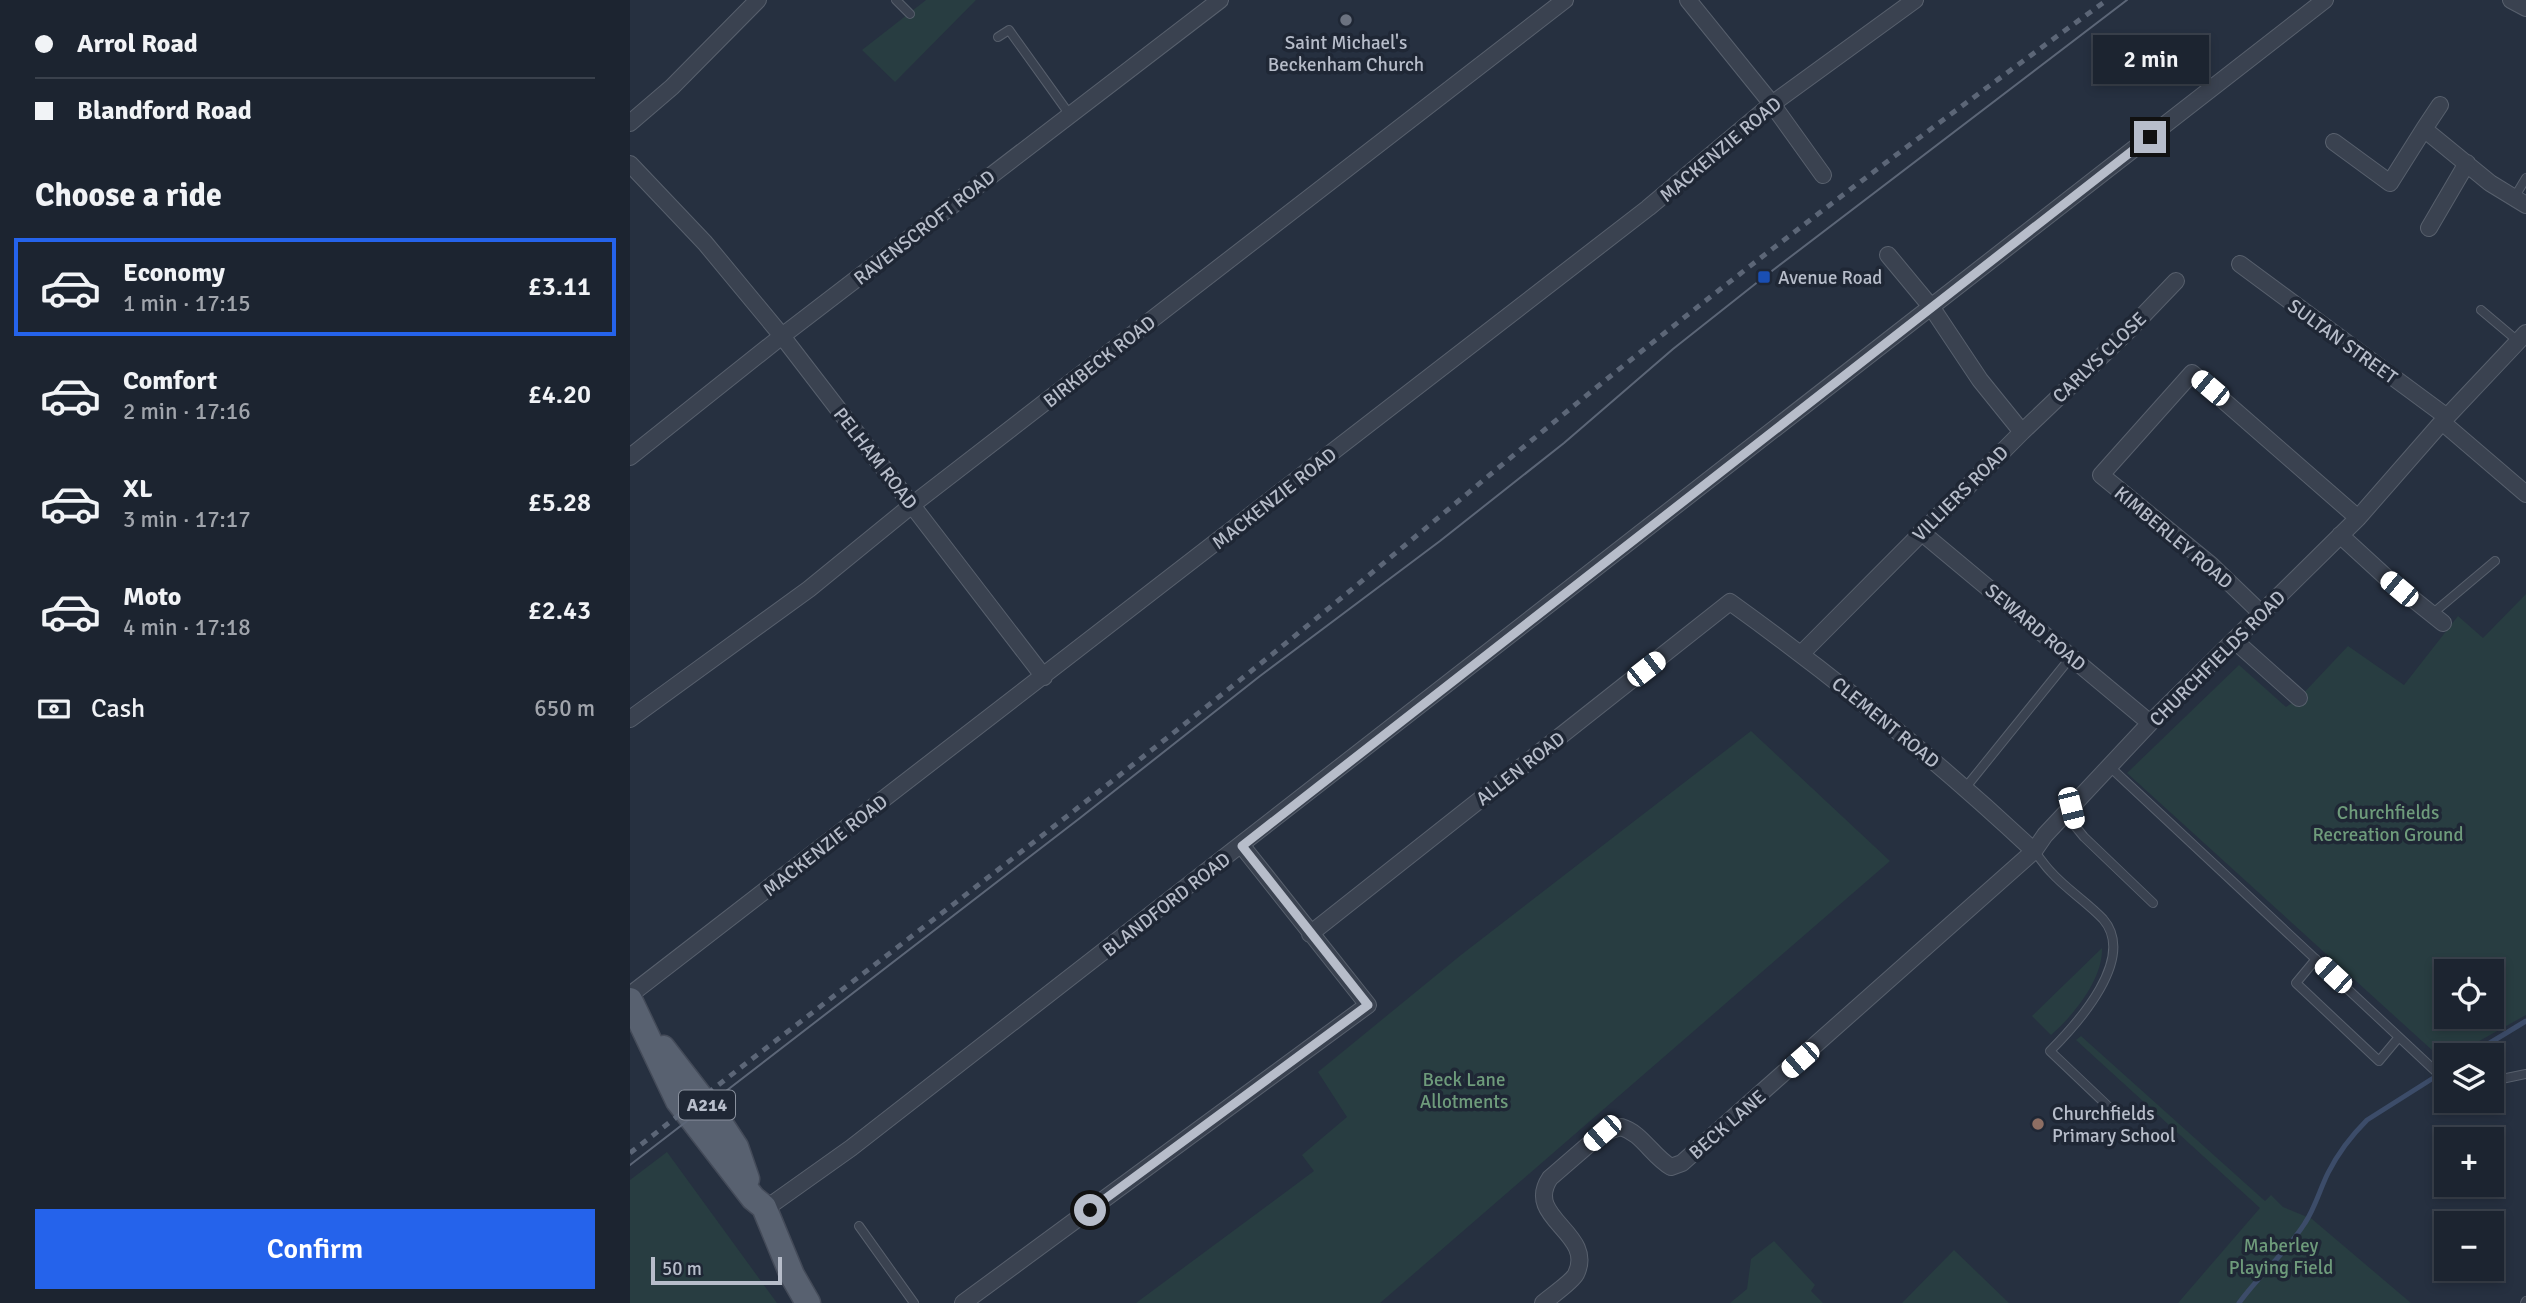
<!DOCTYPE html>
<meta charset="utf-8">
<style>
:root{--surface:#1c2430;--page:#29303c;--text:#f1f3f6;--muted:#a0a4ab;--line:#3a414c;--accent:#2563eb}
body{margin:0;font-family:Signika,sans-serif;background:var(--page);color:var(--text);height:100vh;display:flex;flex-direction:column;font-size:26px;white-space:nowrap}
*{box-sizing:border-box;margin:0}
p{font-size:23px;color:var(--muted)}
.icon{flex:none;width:38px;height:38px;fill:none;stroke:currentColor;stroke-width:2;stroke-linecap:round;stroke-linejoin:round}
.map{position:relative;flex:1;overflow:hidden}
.sheet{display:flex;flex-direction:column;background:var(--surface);width:630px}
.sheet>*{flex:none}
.banner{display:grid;align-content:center;height:154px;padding:0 35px;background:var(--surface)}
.controls{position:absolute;left:1804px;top:959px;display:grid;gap:14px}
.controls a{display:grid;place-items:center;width:70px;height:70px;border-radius:0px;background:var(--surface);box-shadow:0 4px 10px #0003,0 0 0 2px var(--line);font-size:35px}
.scale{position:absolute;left:21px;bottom:18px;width:131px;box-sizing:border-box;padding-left:7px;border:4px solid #b7bdca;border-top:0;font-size:19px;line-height:24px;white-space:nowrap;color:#b7bdca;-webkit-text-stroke:5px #1f2735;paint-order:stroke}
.end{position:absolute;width:32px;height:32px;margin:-16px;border:9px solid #b7bdca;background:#111;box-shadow:0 0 0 4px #111}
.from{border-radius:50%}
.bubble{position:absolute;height:49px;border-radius:0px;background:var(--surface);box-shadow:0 4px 10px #0003,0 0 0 2px var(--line);font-size:23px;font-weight:600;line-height:49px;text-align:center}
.car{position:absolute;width:21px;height:42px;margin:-21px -10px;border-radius:9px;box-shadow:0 0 5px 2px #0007;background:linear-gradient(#fff 24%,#345 0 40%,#fff 0 76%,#345 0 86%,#fff 0)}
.banner b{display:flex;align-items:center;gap:24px;height:66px;font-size:26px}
.banner b+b{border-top:2px solid var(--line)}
.banner i{width:18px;height:18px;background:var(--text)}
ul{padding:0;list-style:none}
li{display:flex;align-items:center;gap:21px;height:98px;margin:0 14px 10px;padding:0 21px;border:4px solid transparent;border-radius:0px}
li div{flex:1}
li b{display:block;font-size:26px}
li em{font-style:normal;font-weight:600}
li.current{border-color:var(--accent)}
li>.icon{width:63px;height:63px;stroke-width:1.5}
h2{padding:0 35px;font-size:32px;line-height:84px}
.pay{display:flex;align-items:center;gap:18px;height:77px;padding:0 35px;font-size:26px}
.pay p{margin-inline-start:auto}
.action{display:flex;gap:14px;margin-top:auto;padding:14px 35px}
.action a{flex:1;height:80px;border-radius:0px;background:var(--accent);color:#fff;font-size:28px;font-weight:600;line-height:80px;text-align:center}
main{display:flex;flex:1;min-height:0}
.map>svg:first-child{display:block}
</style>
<main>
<section class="sheet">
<div class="banner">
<b><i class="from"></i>Arrol Road</b>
<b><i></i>Blandford Road</b>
</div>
<h2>Choose a ride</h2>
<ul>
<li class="current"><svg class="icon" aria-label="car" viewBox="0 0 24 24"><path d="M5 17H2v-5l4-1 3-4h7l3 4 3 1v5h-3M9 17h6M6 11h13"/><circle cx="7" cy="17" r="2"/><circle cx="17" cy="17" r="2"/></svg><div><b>Economy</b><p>1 min · 17:15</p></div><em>£3.11</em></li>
<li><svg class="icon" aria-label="car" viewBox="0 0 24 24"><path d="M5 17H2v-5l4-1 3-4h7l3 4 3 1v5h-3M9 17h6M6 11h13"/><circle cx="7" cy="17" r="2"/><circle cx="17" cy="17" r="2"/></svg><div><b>Comfort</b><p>2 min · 17:16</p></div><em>£4.20</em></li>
<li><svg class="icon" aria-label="car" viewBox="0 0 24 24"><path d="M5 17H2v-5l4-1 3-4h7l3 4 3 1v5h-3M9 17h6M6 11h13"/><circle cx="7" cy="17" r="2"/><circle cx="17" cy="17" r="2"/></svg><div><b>XL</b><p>3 min · 17:17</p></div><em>£5.28</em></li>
<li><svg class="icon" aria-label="car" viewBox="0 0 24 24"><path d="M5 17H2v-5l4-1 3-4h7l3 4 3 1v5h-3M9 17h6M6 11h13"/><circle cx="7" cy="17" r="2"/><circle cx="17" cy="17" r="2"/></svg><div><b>Moto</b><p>4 min · 17:18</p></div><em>£2.43</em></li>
</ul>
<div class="pay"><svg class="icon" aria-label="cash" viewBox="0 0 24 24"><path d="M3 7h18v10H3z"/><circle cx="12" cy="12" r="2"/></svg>Cash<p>650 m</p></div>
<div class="action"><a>Confirm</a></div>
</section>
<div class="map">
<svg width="1896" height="1303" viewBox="0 0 1896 1303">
<rect width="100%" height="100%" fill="#263040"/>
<path fill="#283d41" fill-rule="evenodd" d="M 296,0 L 346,0 L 265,82 L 232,50 Z
M 1896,594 L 1896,1015 L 1824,1055 L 1816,1055 L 1814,1061 L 1497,773 L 1609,665 L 1656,707 L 1669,698 L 1718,646 L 1774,685 L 1828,616 L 1853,638 ZM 1816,971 L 1862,971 L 1862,1017 L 1816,1017 Z
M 1121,731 L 1260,861 L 750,1303 L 506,1303 L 684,1171 L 672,1155 L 717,1117 L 688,1072 L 831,955 Z
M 1472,948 C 1473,979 1444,1015 1421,1035 L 1402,1016 Z
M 1451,1036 L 1635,1201 L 1641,1195 L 1653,1207 L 1682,1219 L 1781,1303 L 1548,1303 L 1630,1208 L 1446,1040 Z
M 37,1152 L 147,1303 L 0,1303 L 0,1180 Z
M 1144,1241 L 1185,1285 L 1181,1291 L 1193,1303 L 1100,1303 L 1117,1289 L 1121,1259 Z
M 1324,1250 L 1379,1303 L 1272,1303 Z"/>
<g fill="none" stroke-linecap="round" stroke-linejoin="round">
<path stroke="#3c4c69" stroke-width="5" d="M 1840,1055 L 1896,1021
M 1609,1303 C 1629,1275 1656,1253 1675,1223 C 1685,1208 1690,1189 1698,1173 C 1708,1153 1721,1136 1737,1120 L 1816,1070"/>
<defs>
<path id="service" d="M 266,0 L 280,14
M 368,37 L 379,30 L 440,115
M 1884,198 L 1896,178
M 1851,310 L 1889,342
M 1802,614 L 1865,561
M 1480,767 L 1816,1081
M 1336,787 L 1441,657
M 1441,808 L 1445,826 L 1454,837 L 1523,903
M 1404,851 C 1410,858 1415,866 1421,872 C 1436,889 1457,902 1473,919 C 1507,958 1448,1023 1420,1051 L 1480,1108
M 1686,959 L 1666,983 L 1749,1061 L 1769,1037
M 1862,1081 L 1896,1074
M 229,1226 L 284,1303
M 1895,1303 L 1896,1301"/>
<path id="minor" d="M 1058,0 L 1142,104 L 1193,175
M 1881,0 L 1896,8
M 0,123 L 42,87 L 128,0
M 1794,129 L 1810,105
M 1704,142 L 1760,183 L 1794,129 L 1860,183 L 1896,205
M 0,164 L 75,243 L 152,336 L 414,677
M 1799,228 L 1837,163
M 1610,264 L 1817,417
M 1812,422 L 1896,494
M 1392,432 L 1499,330 L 1546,281
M 0,457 L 152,336 L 590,0
M 1291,532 L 1520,723
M 1710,535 L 1758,579 L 1813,623
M 1632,614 L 1581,565 L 1471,475 L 1562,373 L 1728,518
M 1605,641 L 1669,698
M 1171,654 L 1392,432 L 1350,380 L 1302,308 L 1258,255
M 0,719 L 179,589 L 282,505 L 935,0
M 680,934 L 1100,602 C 1207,679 1308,761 1404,851
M 0,995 L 1018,208 L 1142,104 L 1285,0
M 134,1207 L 145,1202 L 221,1148 L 1695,0
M 333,1303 L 738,1005 L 612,846
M 913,1303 C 921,1296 942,1282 946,1274 C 966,1233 893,1218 920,1178 L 972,1133 L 991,1127 C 1012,1133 1022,1156 1041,1167 L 1052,1163 L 1404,851 L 1415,835 L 1520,723 L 1728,518 L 1812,422 L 1896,333"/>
<path id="primary" d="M 0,1000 L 48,1101 L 123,1198 L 134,1207 L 162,1275 L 178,1303
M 33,1048 L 87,1118 L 106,1147 L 117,1179"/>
</defs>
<use href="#service" stroke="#58606d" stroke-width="10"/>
<use href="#minor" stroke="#58606d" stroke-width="18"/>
<use href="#primary" stroke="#444b59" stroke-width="27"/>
<use href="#service" stroke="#3a4250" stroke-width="8"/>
<use href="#minor" stroke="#3a4250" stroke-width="16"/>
<use href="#primary" stroke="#586170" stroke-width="24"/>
<path stroke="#5c6677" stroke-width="2" d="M 0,1165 L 450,818 L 630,676 L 810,541 L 934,443 L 1043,349 L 1134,277 L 1497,0"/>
<path stroke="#5c6677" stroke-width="5" stroke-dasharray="7 7" stroke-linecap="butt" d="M 0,1153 C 208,992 419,833 625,668 C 740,576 852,480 967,387 C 1133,253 1304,125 1477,0"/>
</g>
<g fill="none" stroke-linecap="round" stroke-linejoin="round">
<path stroke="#b7bdca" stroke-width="9" d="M 460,1210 L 738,1005 L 612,846 L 1520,137"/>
</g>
<circle fill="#6b7280" stroke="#1f2735" stroke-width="2.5" cx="716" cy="20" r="7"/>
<rect fill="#1a4fb4" stroke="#1f2735" stroke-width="2.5" x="1127" y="270" width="14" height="14" rx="3.5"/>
<circle fill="#8d6e63" stroke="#1f2735" stroke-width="2.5" cx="1408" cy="1124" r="7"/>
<g text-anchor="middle" stroke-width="7" stroke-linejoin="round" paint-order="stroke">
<rect fill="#1f2735" stroke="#89909d" stroke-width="2" x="49" y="1090.5" width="56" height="29" rx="5"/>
<g font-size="18" font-weight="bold" fill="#b7bdca">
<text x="77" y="1111">A214</text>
</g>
<g font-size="19" fill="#b7bdca" stroke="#1f2735" text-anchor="start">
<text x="716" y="49" text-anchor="middle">Saint Michael's<tspan x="716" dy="22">Beckenham Church</tspan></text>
<text x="1148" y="284">Avenue Road</text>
<text x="1422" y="1120">Churchfields<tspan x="1422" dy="22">Primary School</tspan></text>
</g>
<g font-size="19" fill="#b7bdca" stroke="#1f2735">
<text transform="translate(1090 149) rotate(-40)" y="7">MACKENZIE ROAD</text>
<text transform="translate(294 227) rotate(-38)" y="7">RAVENSCROFT ROAD</text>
<text transform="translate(1713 341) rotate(36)" y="7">SULTAN STREET</text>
<text transform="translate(1469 357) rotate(-44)" y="7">CARLYS CLOSE</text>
<text transform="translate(469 361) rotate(-38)" y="7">BIRKBECK ROAD</text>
<text transform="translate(246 458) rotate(52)" y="7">PELHAM ROAD</text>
<text transform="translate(1330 493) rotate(-45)" y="7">VILLIERS ROAD</text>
<text transform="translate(644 498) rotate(-38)" y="7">MACKENZIE ROAD</text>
<text transform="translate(1544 537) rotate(40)" y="7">KIMBERLEY ROAD</text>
<text transform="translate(1406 627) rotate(40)" y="7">SEWARD ROAD</text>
<text transform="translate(1587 658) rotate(-45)" y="7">CHURCHFIELDS ROAD</text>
<text transform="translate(1256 722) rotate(39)" y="7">CLEMENT ROAD</text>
<text transform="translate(890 768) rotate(-38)" y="7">ALLEN ROAD</text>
<text transform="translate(195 845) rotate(-38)" y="7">MACKENZIE ROAD</text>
<text transform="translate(536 904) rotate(-38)" y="7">BLANDFORD ROAD</text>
<text transform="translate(1097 1124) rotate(-41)" y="7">BECK LANE</text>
</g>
<g font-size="19" fill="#6e9b7b" stroke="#1f2735">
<text x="1758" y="819">Churchfields<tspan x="1758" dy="22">Recreation Ground</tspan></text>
<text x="834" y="1086">Beck Lane<tspan x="834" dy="22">Allotments</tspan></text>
<text x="1651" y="1252">Maberley<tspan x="1651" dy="22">Playing Field</tspan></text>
</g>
</g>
</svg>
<div class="controls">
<a><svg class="icon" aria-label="locate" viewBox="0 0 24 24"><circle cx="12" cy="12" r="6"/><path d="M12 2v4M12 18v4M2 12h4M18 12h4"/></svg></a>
<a><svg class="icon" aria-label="layers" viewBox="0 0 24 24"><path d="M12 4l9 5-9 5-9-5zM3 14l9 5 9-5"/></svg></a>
<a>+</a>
<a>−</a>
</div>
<div class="scale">50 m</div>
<i class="end from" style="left:460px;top:1210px"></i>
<i class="end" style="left:1520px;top:137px"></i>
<div class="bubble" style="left:1463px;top:35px;width:116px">2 min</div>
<i class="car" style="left:1580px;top:388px;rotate:310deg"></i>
<i class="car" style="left:1769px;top:589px;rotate:310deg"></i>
<i class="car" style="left:1016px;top:669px;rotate:52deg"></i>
<i class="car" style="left:1441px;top:808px;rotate:166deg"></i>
<i class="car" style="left:1703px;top:975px;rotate:313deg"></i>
<i class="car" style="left:1170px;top:1060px;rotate:229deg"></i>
<i class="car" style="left:972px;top:1133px;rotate:229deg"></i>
</div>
</main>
